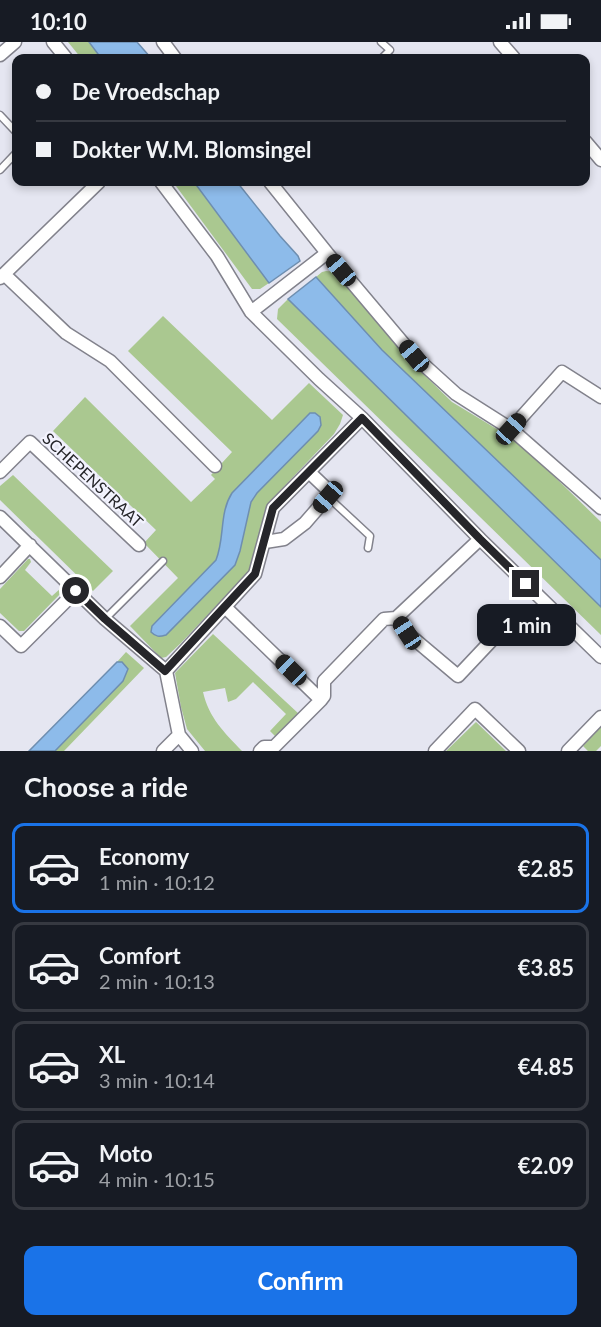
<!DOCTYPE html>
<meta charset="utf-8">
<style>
:root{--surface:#171b24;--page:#20242c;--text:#f1f3f6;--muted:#9ea1a6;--line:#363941;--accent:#1a73e8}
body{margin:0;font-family:Lato,sans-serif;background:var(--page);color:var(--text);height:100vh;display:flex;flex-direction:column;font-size:22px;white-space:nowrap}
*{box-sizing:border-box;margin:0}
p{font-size:20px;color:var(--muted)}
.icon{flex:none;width:33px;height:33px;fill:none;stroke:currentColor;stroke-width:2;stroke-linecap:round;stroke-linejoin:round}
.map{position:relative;height:709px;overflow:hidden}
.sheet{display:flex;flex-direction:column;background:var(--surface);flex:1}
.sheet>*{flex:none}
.hud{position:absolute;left:12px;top:12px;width:578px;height:132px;border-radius:12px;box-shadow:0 3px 9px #0003;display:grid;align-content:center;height:132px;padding:0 24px;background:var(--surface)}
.end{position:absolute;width:27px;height:27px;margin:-14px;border:8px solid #26262a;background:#fff;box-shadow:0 0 0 3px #fff}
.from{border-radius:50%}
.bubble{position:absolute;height:42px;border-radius:12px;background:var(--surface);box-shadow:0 3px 9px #0003;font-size:20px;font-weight:700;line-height:42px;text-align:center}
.car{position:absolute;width:18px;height:36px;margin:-18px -9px;border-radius:8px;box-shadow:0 0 4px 2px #0007;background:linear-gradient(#222 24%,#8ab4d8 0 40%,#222 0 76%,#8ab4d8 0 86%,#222 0)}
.hud b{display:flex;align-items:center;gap:21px;height:57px;font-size:22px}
.hud b+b{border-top:2px solid var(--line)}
.hud i{width:15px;height:15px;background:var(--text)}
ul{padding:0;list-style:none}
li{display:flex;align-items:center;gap:18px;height:90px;margin:0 12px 9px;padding:0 12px;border:3px solid var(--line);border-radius:12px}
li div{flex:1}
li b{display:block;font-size:22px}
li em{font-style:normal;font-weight:700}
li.current{border-color:var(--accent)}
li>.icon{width:54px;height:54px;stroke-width:1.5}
h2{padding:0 24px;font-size:27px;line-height:72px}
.action{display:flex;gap:12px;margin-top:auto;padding:12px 24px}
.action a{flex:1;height:69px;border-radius:12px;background:var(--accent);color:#fff;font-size:24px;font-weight:700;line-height:69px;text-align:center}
.status{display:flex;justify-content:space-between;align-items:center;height:42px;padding:0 30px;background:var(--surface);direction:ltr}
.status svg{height:16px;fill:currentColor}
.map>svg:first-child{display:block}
</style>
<div class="status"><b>10:10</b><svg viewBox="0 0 49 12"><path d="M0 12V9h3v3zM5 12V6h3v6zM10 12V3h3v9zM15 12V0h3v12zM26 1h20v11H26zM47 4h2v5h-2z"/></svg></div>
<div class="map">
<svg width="601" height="709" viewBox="0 0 601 709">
<rect width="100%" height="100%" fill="#e5e6f1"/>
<path fill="#aac890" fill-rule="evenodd" d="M 68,0 L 89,0 L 101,16 L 81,16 Z
M 173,140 L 194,140 L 269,241 L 260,247 L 252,247 Z
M 326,229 L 337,230 L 412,321 L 452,360 L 510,395 L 525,406 L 601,480 L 601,518 L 382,308 L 316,235 L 322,230 Z
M 288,257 L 601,565 L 601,593 L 277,277 L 278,267 Z
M 163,274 L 272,378 L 309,341 L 343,373 L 340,382 L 334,392 L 274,455 L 268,466 L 252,526 L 181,601 L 166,615 L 161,616 L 130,584 L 178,536 L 144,501 L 156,488 L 53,389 L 85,355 L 191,460 L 215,437 L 211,433 L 232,410 L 128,309 ZM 310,371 L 251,460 L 235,523 L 166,593 L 152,584 L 216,518 L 220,510 L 228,458 L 232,451 Z
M 13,433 L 113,529 L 93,549 L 0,458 L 0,444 Z
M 28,517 L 30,517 L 31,520 L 25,528 L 52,554 L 61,546 L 63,549 L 24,589 L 19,589 L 0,571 L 0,547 Z
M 213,592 L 299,672 L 277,696 L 270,689 L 286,672 L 253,640 L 236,657 L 228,660 L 225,646 L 203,650 C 209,676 224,690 242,709 L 205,709 L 187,687 L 181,665 L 175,631 Z
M 126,610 L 144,626 L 64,709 L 55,709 L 123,639 L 122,620 L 117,620 Z
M 476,680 L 506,709 L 446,709 Z
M 601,685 L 601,704 L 596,709 L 588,709 L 583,704 Z"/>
<path fill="#8dbbea" stroke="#6e8eb0" stroke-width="1.5" d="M 89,0 L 137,0 L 151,16 L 101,16 Z
M 194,140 L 237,140 L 280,194 L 298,214 L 300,219 L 269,241 Z
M 316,235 L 382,308 L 601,518 L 601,565 L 288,257 Z
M 310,371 L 315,371 L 320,375 L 321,383 L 318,389 L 257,451 L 251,460 L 240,509 L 235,523 L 166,593 C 159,595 156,595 151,590 L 152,584 L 216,518 C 225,496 219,471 232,451 Z
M 117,620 L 122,620 L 128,627 L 123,639 L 55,709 L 29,709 Z"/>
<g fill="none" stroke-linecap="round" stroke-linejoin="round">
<defs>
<path id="service" d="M 381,0 L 390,8 L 382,16
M 0,73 L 16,90
M 0,128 L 16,111
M 328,455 L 370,494 L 368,506
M 105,577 L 163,519"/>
<path id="minor" d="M 53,0 L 66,16
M 163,0 L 175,16
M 500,0 L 514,16
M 0,13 L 15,0
M 585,99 L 601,118
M 161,140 L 217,214 L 251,270 L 319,337 L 362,376 L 480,497 L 601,615
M 270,140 L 327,211 L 414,314 L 456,352 L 511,387 L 601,466
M 4,232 L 66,291 L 110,319 L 215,424
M 0,236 L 99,140
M 251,270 L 327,211
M 511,387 L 562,330 L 601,355
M 0,430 L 30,400 L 139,503
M 0,475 L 105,577 L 166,629 L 179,693 L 192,709
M 265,500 L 284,497 L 305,481 L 331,451 L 309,430
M 0,535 L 30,503
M 225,565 L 321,658
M 396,576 L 407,591 L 458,634 L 491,599
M 0,584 L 21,604 L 76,549
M 166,629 L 255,532 L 273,466 L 362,376
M 163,709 L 179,693
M 260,709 L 264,705 L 274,705 L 321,658 L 324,654 L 324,639 L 384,577 L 396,576 L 480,497
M 435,709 L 475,667 L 519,709
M 568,709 L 601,675"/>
</defs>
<use href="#service" stroke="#82828c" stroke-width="9"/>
<use href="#minor" stroke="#82828c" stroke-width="15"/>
<use href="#service" stroke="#fff" stroke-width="6"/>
<use href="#minor" stroke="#fff" stroke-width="12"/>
</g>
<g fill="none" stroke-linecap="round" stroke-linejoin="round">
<path stroke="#26262a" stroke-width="8" d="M 76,549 L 105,577 L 165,629 L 255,532 L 273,466 L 362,376 L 480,497 L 526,542"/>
</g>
<g text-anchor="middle" stroke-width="4.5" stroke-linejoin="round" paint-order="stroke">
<g font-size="16" fill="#26262a" stroke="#f3f3fe">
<text transform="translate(93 438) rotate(43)" y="6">SCHEPENSTRAAT</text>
</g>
</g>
</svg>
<i class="end from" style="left:76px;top:549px"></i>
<i class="end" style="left:526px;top:542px"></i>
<div class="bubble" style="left:477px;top:562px;width:99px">1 min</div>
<i class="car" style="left:341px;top:228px;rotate:320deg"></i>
<i class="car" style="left:414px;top:314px;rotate:320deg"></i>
<i class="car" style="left:511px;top:387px;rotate:42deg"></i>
<i class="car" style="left:328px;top:455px;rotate:221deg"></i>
<i class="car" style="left:407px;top:591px;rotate:327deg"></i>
<i class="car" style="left:291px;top:628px;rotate:314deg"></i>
<div class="hud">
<b><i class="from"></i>De Vroedschap</b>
<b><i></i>Dokter W.M. Blomsingel</b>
</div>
</div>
<section class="sheet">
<h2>Choose a ride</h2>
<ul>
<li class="current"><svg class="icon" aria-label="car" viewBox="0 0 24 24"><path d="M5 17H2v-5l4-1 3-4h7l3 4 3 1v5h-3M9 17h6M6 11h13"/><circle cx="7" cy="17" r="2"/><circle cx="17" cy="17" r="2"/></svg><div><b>Economy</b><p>1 min · 10:12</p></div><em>€2.85</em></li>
<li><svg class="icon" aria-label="car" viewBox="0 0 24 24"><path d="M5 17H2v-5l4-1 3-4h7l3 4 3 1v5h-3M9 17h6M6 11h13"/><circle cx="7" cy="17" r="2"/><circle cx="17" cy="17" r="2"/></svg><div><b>Comfort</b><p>2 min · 10:13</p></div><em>€3.85</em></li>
<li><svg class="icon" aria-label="car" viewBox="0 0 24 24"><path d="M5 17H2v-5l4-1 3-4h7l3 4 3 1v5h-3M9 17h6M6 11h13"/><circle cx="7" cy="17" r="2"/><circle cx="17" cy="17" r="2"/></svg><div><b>XL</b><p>3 min · 10:14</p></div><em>€4.85</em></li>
<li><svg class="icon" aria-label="car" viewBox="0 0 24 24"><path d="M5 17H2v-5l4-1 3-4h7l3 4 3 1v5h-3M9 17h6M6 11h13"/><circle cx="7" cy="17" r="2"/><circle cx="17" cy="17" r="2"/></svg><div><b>Moto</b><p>4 min · 10:15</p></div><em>€2.09</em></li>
</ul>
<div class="action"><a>Confirm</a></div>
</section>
